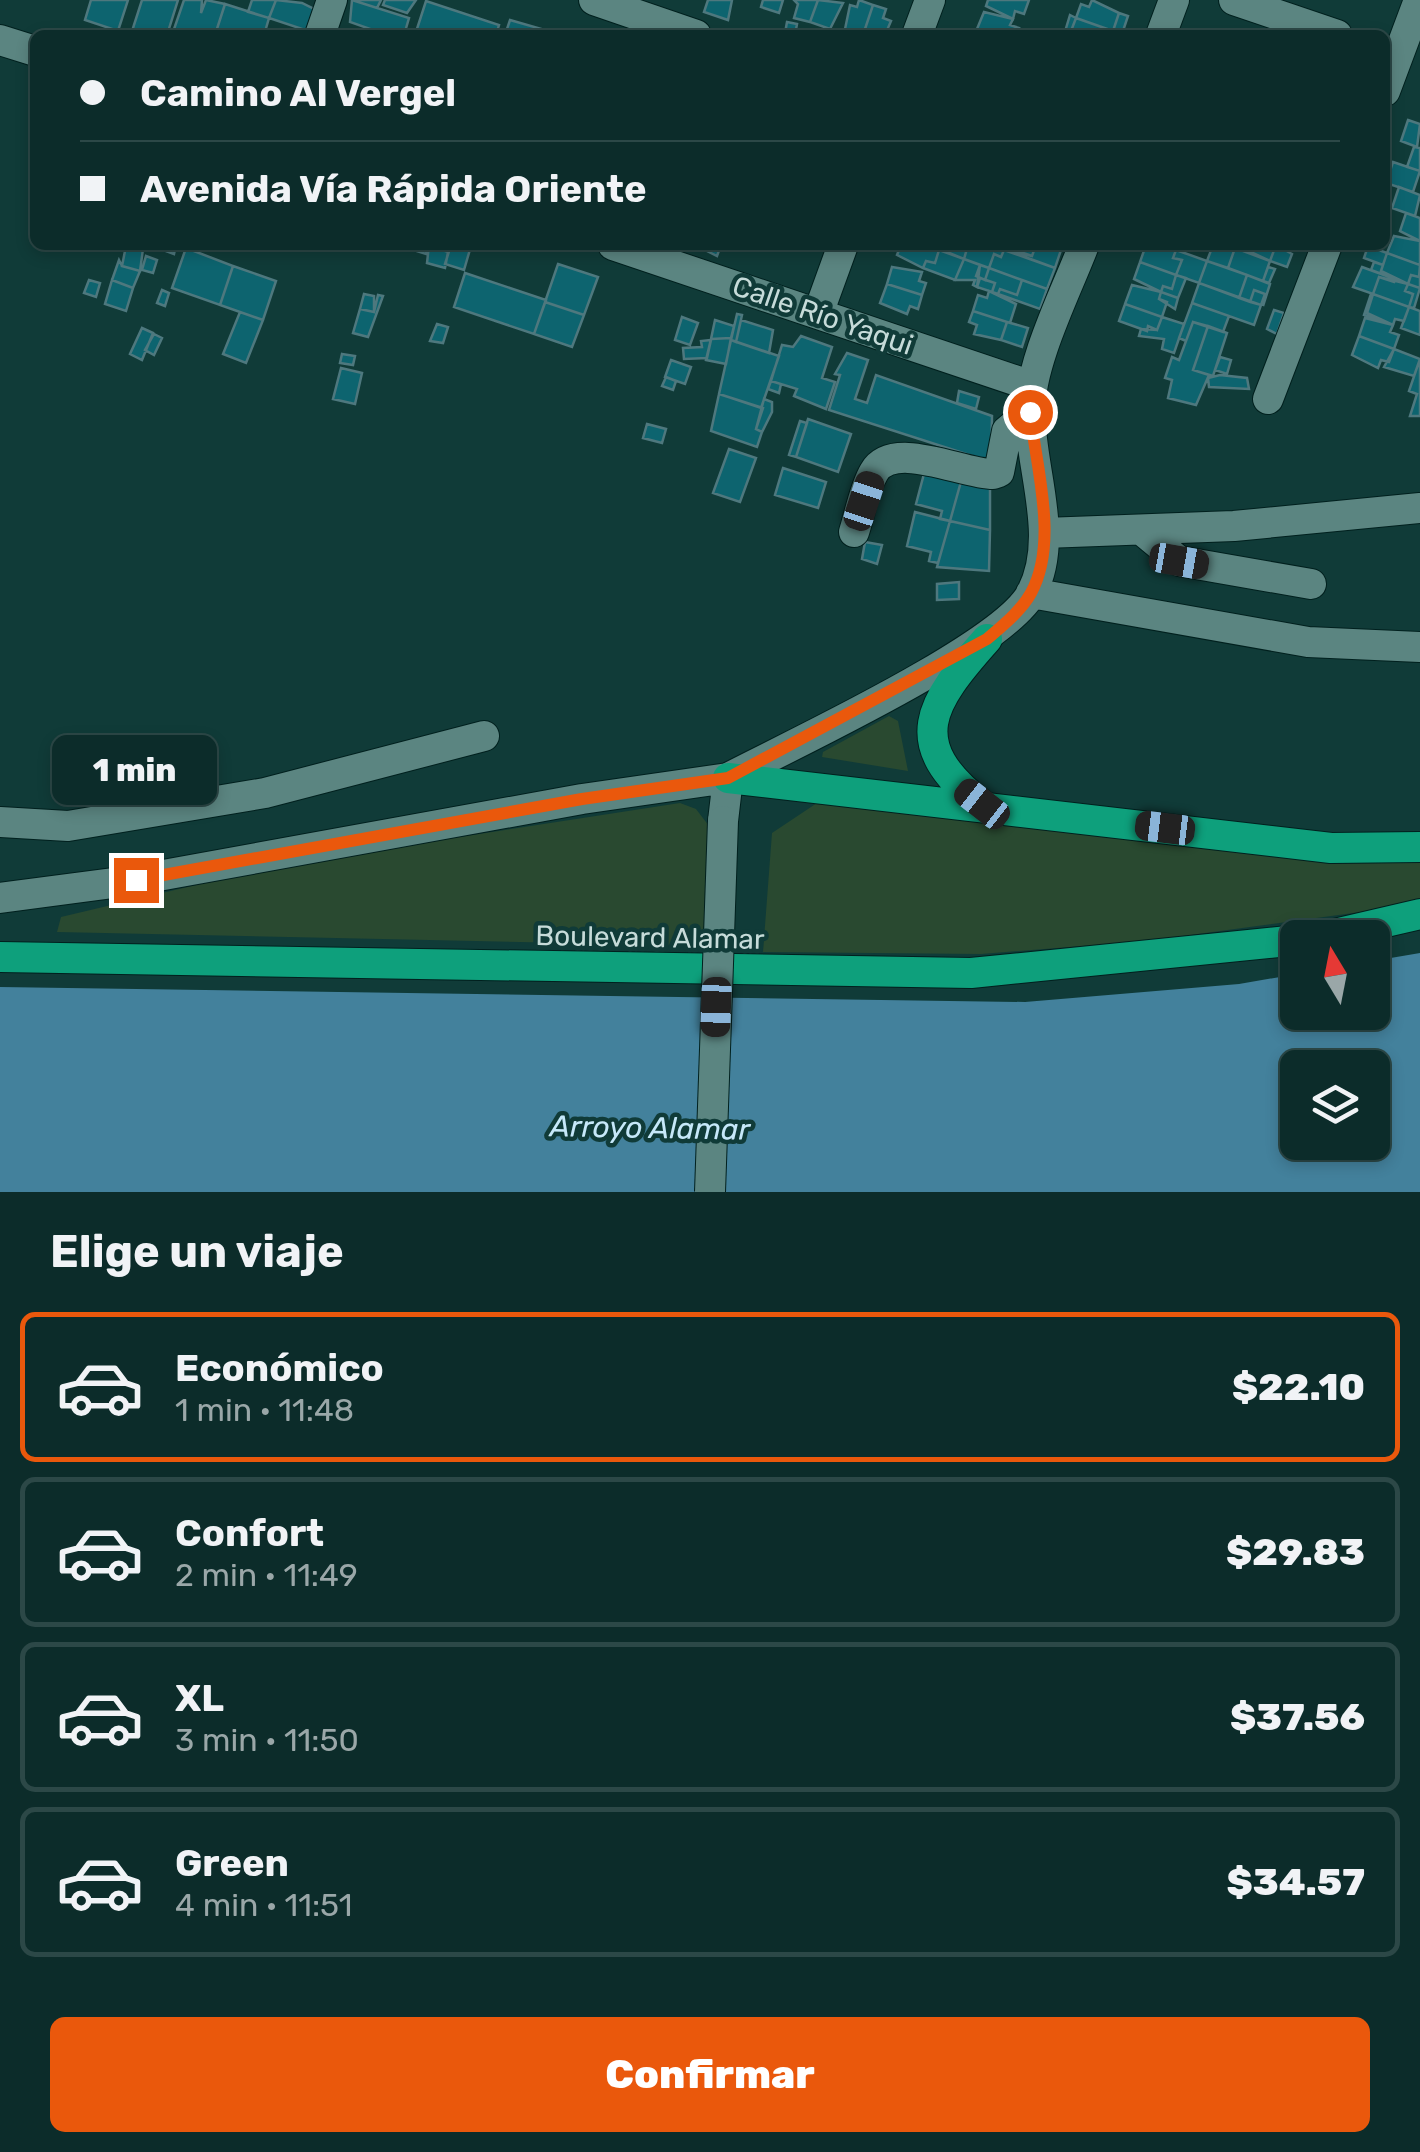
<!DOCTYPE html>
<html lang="es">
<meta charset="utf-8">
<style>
:root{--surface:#0c2c2a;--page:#153432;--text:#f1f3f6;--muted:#9aa7a8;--line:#2c4847;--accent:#ea580c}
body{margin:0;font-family:Rubik,sans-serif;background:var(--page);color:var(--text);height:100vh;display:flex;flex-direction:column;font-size:38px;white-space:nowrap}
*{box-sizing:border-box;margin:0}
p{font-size:32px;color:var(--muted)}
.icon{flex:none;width:55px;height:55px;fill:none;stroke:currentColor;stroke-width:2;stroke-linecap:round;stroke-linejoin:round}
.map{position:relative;height:1192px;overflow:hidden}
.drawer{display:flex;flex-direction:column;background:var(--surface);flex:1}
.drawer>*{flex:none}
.hud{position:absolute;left:30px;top:30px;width:1360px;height:220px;border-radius:15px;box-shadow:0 5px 15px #0003,0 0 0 2px var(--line);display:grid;align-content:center;height:220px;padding:0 50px;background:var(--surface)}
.needle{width:65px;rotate:350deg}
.controls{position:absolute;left:1280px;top:920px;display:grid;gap:20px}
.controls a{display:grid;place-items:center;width:110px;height:110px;border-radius:15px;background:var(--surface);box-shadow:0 5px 15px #0003,0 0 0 2px var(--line);font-size:50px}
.end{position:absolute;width:45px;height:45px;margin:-22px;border:12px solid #ea580c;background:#fff;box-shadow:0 0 0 5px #fff}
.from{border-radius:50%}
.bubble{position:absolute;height:70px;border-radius:15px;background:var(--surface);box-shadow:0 5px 15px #0003,0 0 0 2px var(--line);font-size:32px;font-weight:800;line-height:70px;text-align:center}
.car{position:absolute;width:30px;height:60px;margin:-30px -15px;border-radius:12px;box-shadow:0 0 8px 2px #0007;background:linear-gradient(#222 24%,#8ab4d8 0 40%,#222 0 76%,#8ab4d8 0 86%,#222 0)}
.hud b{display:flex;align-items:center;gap:35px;height:95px;font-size:38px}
.hud b+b{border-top:2px solid var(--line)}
.hud i{width:25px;height:25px;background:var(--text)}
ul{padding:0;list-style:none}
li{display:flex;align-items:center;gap:30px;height:150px;margin:0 20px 15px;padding:0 30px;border:5px solid var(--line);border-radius:15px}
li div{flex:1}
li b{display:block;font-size:38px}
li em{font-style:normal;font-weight:800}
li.on{border-color:var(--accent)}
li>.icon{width:90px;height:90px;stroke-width:1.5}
h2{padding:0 50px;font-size:45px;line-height:120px}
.button{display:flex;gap:20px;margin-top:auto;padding:20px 50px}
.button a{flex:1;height:115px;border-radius:15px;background:var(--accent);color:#fff;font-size:40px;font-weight:800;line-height:115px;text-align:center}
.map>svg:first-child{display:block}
</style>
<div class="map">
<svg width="1420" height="1192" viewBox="0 0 1420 1192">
<rect width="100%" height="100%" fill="#103b38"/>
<path fill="#294930" d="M 889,716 L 898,721 L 908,771 L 822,757 L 823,752 Z
M 680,803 L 696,809 L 709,826 L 703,946 L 57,932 L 61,917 L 284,864 Z
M 817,803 L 1338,861 L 1420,863 L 1420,899 L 1383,909 L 1146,941 L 981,954 L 763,952 L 772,833 Z"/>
<path fill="#43819c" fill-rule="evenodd" d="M 1420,953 L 1420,1192 L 0,1192 L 0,987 L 1025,1002 L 1239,984 L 1297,974 L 1298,1012 L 1372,1012 L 1373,961 ZM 1298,1068 L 1372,1068 L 1372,1142 L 1298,1142 Z"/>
<path fill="#0d646f" stroke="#4e787e" stroke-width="2.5" d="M 91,0 L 128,0 L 118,31 L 85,20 Z
M 142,0 L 178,0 L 167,35 L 133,28 Z
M 184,0 L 202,0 L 201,13 L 206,0 L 225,4 L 215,35 L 172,35 Z
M 252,0 L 276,0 L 269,18 L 248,12 Z
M 276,0 L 302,3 L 318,11 L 311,32 L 269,18 Z
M 352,0 L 409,18 L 404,35 L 387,35 L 350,22 Z
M 352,0 L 381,0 L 377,8 Z
M 385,0 L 416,0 L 407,13 L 383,5 Z
M 708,0 L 732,0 L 728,20 L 704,12 Z
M 763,0 L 783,0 L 779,13 L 761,7 Z
M 794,0 L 818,0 L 810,22 L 794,18 L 798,4 Z
M 818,0 L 843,3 L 830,29 L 810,22 Z
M 859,0 L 873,5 L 863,35 L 844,34 L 850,5 L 857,7 Z
M 988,0 L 1029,0 L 1024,14 L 1015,11 L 1013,19 L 986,6 Z
M 1092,0 L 1119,13 L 1113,31 L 1076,18 L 1081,4 L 1089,7 Z
M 426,1 L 499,25 L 496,35 L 415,35 Z
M 225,4 L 269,18 L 264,35 L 215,35 Z
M 873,5 L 886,9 L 883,18 L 891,21 L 885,35 L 863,35 Z
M 984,12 L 1013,19 L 1010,25 L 1019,28 L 1016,35 L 977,29 Z
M 1119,13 L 1128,16 L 1122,34 L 1113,31 Z
M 1070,15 L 1076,18 L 1071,31 L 1080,35 L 1064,35 Z
M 1076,18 L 1113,31 L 1112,35 L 1071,31 Z
M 510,20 L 545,30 L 543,35 L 505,35 Z
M 787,22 L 797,24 L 795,35 L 785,33 Z
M 1408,120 L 1420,124 L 1417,147 L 1401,141 Z
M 1414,147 L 1420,148 L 1420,171 L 1407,167 Z
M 1393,162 L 1420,171 L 1413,192 L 1386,183 Z
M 1399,187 L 1420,195 L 1415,216 L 1392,208 Z
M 1406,213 L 1420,218 L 1420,241 L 1400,231 Z
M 1394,236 L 1420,241 L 1420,265 L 1387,253 Z
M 150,245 L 176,245 L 174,254 Z
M 411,245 L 429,245 L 426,254 L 410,249 Z
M 429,245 L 448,252 L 445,268 L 427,263 Z
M 451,245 L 471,246 L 464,270 L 445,264 Z
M 695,245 L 721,245 L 717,256 Z
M 901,245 L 926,245 L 939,250 L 935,263 L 926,261 L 923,268 L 897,255 Z
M 930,245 L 968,245 L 964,259 Z
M 968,245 L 990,245 L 1004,250 L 1001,257 L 994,254 L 989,268 L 964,259 Z
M 1006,245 L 1036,245 L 1032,256 L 1004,250 Z
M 1036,245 L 1062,247 L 1055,268 L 1017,254 L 1018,251 L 1032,256 Z
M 1146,245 L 1176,250 L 1173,258 L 1182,260 L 1176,275 L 1140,262 Z
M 1213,245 L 1235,248 L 1228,268 L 1207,261 Z
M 1236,245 L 1276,245 L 1270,261 Z
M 1276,245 L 1292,254 L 1287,267 L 1270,261 Z
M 126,246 L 143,249 L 140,271 L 122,266 Z
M 1368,246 L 1387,253 L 1383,265 L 1364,258 Z
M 186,248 L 233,266 L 220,305 L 172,288 Z
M 1235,248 L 1270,261 L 1263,281 L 1228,268 Z
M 939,250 L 964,259 L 955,280 L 923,268 L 926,261 L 935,263 Z
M 1004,250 L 1055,268 L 1047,289 L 989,268 L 994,254 L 1001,257 Z
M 1176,250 L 1207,261 L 1199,283 L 1176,275 L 1182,260 L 1173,258 Z
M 1387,253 L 1420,265 L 1419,277 L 1411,275 L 1408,284 L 1381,271 Z
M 146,256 L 157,260 L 153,273 L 142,270 Z
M 964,259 L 980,265 L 977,287 L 973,285 L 975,280 L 955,280 Z
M 119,260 L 122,266 L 140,271 L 133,288 L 112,280 Z
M 1207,261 L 1247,275 L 1239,298 L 1199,283 Z
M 1140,262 L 1176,275 L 1172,289 L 1163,286 L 1161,292 L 1134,279 Z
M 1374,262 L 1383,265 L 1381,271 L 1395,279 L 1371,270 Z
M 558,264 L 598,277 L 584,315 L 545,302 Z
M 980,265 L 989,268 L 985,280 L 976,276 Z
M 233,266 L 276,281 L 263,320 L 220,305 Z
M 892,267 L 922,272 L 919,281 L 926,283 L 922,295 L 887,284 Z
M 1268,267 L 1275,269 L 1269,283 L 1263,281 Z
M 1362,267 L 1395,279 L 1394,282 L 1379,277 L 1373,294 L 1353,287 Z
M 989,268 L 1022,280 L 1017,295 L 1000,289 L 998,294 L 992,292 L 995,283 L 985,280 Z
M 465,273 L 546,300 L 534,334 L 454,307 Z
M 1420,273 L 1420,288 L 1408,284 L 1411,275 L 1419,277 Z
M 1176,275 L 1186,278 L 1178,298 L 1161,292 L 1163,286 L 1172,289 Z
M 1247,275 L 1270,284 L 1263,306 L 1265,294 L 1254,290 L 1250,302 L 1239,298 Z
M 1379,277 L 1408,284 L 1405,291 L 1413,294 L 1409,307 L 1373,294 Z
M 980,278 L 995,283 L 992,292 L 977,287 Z
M 89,280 L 100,283 L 96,297 L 84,293 Z
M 112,280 L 133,288 L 126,311 L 105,304 Z
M 1022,280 L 1047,289 L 1040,309 L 998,294 L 1000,289 L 1017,295 Z
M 1199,283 L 1261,305 L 1254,325 L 1192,303 Z
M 887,284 L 922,295 L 918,309 L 910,306 L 907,314 L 880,303 Z
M 1408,284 L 1420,288 L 1414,308 L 1409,307 L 1413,294 L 1405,291 Z
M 1132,285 L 1161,292 L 1159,299 L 1167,302 L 1162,317 L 1125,304 Z
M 162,290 L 169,293 L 165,306 L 157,303 Z
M 1254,290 L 1265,294 L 1261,305 L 1250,302 Z
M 989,291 L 1016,304 L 1010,323 L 973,311 L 978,295 L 987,298 Z
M 1161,292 L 1178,298 L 1175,309 L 1159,299 Z
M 364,294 L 374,296 L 374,312 L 360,309 Z
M 1371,294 L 1367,313 L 1380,320 L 1364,315 Z
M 1373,294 L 1409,307 L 1404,321 L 1395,319 L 1393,325 L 1367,313 Z
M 378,295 L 383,296 L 368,337 L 353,333 L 360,309 L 374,312 Z
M 545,302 L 584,315 L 572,347 L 534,334 Z
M 1192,303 L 1229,316 L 1223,332 L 1193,322 L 1186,341 L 1179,338 Z
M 1125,304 L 1162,317 L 1157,330 L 1148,326 L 1147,331 L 1119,321 Z
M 1409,307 L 1420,311 L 1420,335 L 1401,328 Z
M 1274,310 L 1284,313 L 1277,334 L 1267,329 Z
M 973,311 L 1007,322 L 1001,340 L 974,334 L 977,325 L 969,322 Z
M 240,312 L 263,320 L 246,363 L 223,354 Z
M 737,314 L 742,315 L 736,342 L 731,340 Z
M 682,317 L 698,323 L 690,345 L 675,340 Z
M 1162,317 L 1184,324 L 1174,353 L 1162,349 L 1164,339 L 1139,336 L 1141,329 L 1157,330 Z
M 1365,318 L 1393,325 L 1390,332 L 1399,335 L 1394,349 L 1359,336 Z
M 715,320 L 734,326 L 731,338 L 711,339 Z
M 741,320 L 773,330 L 769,353 L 736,342 Z
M 1007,322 L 1028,328 L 1022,347 L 1001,340 Z
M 1193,322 L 1208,326 L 1193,370 L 1209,375 L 1196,405 L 1168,398 L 1172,380 L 1165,378 L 1172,357 L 1179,360 Z
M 437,324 L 448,327 L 443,343 L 430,341 Z
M 1208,326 L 1227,333 L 1213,376 L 1193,370 Z
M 142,328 L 153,333 L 142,360 L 130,354 Z
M 154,334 L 162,338 L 154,355 L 145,350 Z
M 801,336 L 832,347 L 822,378 L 835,382 L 826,409 L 794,396 L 797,389 L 771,381 L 782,345 L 793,347 Z
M 1359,336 L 1394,349 L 1389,362 L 1381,360 L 1378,368 L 1352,355 Z
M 731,338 L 726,364 L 706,360 L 711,339 Z
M 711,340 L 707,358 L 684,359 L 683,348 L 702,347 L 701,341 Z
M 731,340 L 779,356 L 761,408 L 719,394 Z
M 1394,349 L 1420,359 L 1414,376 L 1384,367 Z
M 847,353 L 868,360 L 855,399 L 867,403 L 876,375 L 992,416 L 991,462 L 829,410 L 840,375 L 835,374 Z
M 342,354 L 355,356 L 353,365 L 340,363 Z
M 1220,357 L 1231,360 L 1227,374 L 1215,370 Z
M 1420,359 L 1420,416 L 1410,416 L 1417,394 L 1409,391 Z
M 671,360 L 691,367 L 685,384 L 665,377 Z
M 341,368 L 362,373 L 355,404 L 333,399 Z
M 1220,375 L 1247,378 L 1249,389 L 1209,387 L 1208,378 Z
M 666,377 L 676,381 L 673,390 L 662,386 Z
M 771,381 L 781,384 L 779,393 L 768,389 Z
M 959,391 L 979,397 L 976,409 L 957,403 Z
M 719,394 L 763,408 L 756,429 L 762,432 L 757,447 L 711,431 Z
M 764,399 L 772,402 L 772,412 L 762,432 L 756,429 Z
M 808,419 L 851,434 L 838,472 L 796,457 Z
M 800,421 L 807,423 L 796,457 L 789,455 Z
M 647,424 L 666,429 L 662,443 L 643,438 Z
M 729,449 L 756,458 L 740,502 L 713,493 Z
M 783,468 L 826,482 L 818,508 L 775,495 Z
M 925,470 L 962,478 L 950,521 L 940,519 L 942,511 L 916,504 Z
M 962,478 L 990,485 L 990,530 L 950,521 Z
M 915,512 L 950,521 L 938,563 L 929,561 L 931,552 L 907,546 Z
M 950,521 L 990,530 L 989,571 L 937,567 Z
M 865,542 L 882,545 L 877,564 L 862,559 Z
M 959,582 L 959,599 L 937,600 L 937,584 Z"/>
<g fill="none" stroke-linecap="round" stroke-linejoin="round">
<defs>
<path id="minor" d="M 594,0 L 696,35
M 1234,0 L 1337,35
M 320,35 L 332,0
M 917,35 L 930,0
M 1161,35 L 1174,0
M 0,40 L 35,51
M 1385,91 L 1419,0
M 613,245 L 1032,386
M 818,314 L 843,245
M 1268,399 L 1327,245
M 854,532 C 860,514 864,489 874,472 C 893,439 963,474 993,474 L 999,472 L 1007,431 L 1030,412
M 1144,532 L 1179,561 L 1311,584
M 1044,533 L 1234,526 L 1420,508
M 1031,593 L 1308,642 L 1420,647
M 723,821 L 728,778 C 791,745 1005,646 1032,592 C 1060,536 1030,470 1030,411 C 1030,362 1066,292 1084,245
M 0,822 L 68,826 L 265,793 L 484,736
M 0,898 L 136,880 L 582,799 L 728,778"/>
<path id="highway" d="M 728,778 L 1331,848 L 1420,847
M 982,805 C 902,743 930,703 987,639
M 1317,938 L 1420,914
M 0,957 L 971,973 L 1298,940"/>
</defs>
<use href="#minor" stroke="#01201e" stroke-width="32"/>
<use href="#highway" stroke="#01201e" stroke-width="32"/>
<use href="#minor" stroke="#5b8581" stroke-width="30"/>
<use href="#highway" stroke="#0ea07c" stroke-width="30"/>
<defs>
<path id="minor-bridge" d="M 710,1192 L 723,821"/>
</defs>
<use href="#minor-bridge" stroke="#01201e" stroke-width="32" stroke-linecap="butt"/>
<use href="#minor-bridge" stroke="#5b8581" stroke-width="30"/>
</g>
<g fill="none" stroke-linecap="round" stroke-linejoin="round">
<path stroke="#ea580c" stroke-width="12" d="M 136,880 L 582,799 L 728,778 L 987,639 C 1002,626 1021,611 1031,593 C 1059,542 1036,467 1030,412"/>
</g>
<g text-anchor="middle" stroke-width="9" stroke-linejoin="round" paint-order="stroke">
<g font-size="28" fill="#c6dbd9" stroke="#103b38">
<text transform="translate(823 315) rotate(19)" y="10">Calle Río Yaqui</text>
<text transform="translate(650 937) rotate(1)" y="10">Boulevard Alamar</text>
</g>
<g font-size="30" font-style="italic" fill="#c6e8f9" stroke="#103b38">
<text transform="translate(650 1128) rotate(1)" y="10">Arroyo Alamar</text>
</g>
</g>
</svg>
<div class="controls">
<a><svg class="needle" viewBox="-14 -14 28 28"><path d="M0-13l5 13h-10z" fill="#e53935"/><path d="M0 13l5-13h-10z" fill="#9aa7a8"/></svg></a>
<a><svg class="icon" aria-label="layers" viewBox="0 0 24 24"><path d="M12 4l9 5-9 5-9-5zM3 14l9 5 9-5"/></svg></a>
</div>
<i class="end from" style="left:1030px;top:412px"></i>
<i class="end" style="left:136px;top:880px"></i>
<div class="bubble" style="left:52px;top:735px;width:165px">1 min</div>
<i class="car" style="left:864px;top:501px;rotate:18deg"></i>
<i class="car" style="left:1179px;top:561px;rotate:100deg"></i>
<i class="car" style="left:982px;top:804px;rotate:308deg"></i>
<i class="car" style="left:1165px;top:828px;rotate:277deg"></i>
<i class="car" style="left:716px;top:1007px;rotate:182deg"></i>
<div class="hud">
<b><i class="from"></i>Camino Al Vergel</b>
<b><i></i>Avenida Vía Rápida Oriente</b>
</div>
</div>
<section class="drawer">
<h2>Elige un viaje</h2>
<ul>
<li class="on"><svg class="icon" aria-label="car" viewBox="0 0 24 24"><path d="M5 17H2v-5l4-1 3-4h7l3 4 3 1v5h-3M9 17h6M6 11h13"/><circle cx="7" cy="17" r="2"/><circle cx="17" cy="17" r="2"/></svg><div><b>Económico</b><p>1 min · 11:48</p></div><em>$22.10</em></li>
<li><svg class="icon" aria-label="car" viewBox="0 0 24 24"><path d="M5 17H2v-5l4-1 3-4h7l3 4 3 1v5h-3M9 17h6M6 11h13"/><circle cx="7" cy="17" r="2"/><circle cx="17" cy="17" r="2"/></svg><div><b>Confort</b><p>2 min · 11:49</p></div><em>$29.83</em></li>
<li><svg class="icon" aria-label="car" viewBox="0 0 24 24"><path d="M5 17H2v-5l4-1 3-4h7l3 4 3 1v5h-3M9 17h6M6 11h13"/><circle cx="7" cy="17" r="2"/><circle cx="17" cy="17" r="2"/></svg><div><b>XL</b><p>3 min · 11:50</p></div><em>$37.56</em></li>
<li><svg class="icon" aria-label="car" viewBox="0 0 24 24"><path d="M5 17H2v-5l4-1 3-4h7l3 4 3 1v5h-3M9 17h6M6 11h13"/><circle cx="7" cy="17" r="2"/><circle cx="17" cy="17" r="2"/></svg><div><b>Green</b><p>4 min · 11:51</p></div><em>$34.57</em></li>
</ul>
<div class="button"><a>Confirmar</a></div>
</section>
